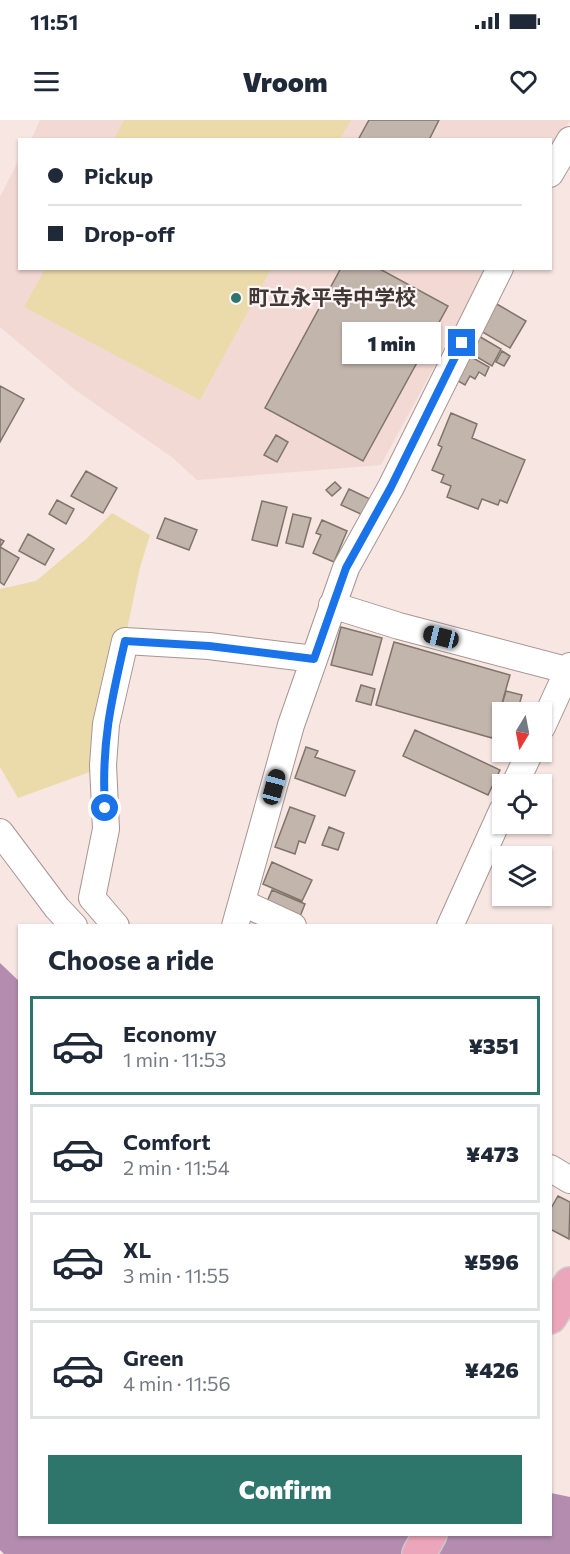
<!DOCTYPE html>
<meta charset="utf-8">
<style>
:root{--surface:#fff;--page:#f2f2f3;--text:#1f2937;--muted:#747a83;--line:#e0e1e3;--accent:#2e756b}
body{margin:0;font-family:Commissioner,"Noto Sans JP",sans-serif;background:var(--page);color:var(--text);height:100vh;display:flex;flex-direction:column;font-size:22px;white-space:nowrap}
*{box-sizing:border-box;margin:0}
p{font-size:20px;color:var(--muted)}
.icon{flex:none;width:33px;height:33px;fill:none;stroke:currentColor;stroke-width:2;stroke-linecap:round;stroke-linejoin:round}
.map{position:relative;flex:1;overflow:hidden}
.panel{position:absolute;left:18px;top:804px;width:534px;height:612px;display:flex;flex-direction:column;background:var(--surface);border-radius:0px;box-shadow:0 2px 4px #0004}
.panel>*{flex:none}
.banner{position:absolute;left:18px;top:18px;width:534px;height:132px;border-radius:0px;box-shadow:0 2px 4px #0004;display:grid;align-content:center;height:132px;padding:0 30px;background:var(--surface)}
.needle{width:39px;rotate:190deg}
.tools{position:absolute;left:492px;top:582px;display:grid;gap:12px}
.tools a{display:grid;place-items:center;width:60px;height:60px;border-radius:0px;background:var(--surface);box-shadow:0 2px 4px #0004;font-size:30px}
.end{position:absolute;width:27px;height:27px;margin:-14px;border:8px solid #1a73e8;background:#fff;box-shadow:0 0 0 3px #fff}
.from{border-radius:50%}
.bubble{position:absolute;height:42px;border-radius:0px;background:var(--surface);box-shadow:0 2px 4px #0004;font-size:20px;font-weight:800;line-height:42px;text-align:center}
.car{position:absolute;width:18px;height:36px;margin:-18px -9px;border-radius:8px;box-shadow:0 0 4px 2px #0007;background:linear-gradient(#222 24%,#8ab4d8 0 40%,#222 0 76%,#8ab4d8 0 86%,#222 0)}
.banner b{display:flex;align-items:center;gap:21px;height:57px;font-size:22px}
.banner b+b{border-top:2px solid var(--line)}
.banner i{width:15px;height:15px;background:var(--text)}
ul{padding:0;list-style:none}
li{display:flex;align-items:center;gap:18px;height:99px;margin:0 12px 9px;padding:0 18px;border:3px solid var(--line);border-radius:0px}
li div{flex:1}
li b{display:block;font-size:22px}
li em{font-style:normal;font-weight:800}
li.selected{border-color:var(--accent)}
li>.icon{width:54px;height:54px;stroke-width:1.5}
h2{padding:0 30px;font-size:27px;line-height:72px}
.action{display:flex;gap:12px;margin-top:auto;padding:12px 30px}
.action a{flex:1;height:69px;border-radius:0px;background:var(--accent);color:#fff;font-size:24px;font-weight:800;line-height:69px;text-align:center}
.status{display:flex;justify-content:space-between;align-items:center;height:42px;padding:0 30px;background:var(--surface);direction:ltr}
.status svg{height:16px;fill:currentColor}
header{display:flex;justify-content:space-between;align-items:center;height:78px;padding:0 30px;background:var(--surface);font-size:27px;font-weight:800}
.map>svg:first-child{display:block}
</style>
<div class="status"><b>11:51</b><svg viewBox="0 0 49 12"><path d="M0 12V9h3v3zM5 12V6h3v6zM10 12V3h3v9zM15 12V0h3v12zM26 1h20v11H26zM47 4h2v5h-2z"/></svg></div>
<header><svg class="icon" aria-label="menu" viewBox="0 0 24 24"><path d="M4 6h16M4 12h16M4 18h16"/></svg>Vroom<svg class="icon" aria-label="heart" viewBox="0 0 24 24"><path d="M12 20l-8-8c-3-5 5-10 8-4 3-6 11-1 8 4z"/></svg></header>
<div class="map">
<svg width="570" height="1434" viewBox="0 0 570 1434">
<rect width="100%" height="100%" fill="#f7e6e2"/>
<path fill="#f2d9d4" d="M 40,0 L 570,0 L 551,35 L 550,20 L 31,20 Z
M 19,40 L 20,148 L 487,149 L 381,345 L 197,360 L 173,338 L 74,269 L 0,207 L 0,77 Z"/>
<path fill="#ebdbaa" d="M 124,0 L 351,0 L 340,19 L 114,19 Z
M 45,149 L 45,148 L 271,149 L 200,280 L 24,187 Z
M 112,393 L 150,415 L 140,447 L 98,649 L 18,678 L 0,647 L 0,469 L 36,461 L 86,419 Z"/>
<path fill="#b48cb0" d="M 0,843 L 20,862 L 20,1414 L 550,1414 L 551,1373 L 570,1377 L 570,1434 L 4,1434 L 0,1430 Z"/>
<path fill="#c2b5ac" stroke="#7f746b" stroke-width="1.5" d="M 369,0 L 439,0 L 429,20 L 358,20 Z
M 341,148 L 378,148 L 448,186 L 363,341 L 265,288 Z
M 495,183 L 526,201 L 510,228 L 479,210 Z
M 477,215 L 501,229 L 492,246 L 467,231 Z
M 502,231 L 510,236 L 504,246 L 496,242 Z
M 466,234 L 489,247 L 485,256 L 479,252 L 475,259 L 470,256 L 465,265 L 453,258 Z
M 0,266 L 24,279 L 0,322 Z
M 451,293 L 477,304 L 472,318 L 525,340 L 507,383 L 500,380 L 498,385 L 482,379 L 478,389 L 447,377 L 451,366 L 441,362 L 444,355 L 432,350 L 442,327 L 438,325 Z
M 276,315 L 288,322 L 277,342 L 264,335 Z
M 86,351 L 117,368 L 103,393 L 71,376 Z
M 335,362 L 341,368 L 332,376 L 326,370 Z
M 349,369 L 370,379 L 363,395 L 341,385 Z
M 57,380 L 74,389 L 66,404 L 49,394 Z
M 262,381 L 287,387 L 277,426 L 252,420 Z
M 293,394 L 311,398 L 303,427 L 286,423 Z
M 165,398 L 197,410 L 189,430 L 157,418 Z
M 322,400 L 347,411 L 334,442 L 313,433 L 321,415 L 316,413 Z
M 28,414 L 54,429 L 45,445 L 19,431 Z
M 0,419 L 4,421 L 0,427 L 19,438 L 4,465 L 0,462 Z
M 341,507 L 382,518 L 372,555 L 331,545 Z
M 394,522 L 510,555 L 492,618 L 376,585 Z
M 361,565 L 375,569 L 371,585 L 356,581 Z
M 506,571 L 522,575 L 517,592 L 502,592 L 502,607 L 496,605 Z
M 415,610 L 500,650 L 488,675 L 403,636 Z
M 306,627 L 318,631 L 315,637 L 355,651 L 345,676 L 295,658 Z
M 290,687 L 315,696 L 305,723 L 299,721 L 295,734 L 275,727 Z
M 329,707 L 344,713 L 338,730 L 322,725 Z
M 272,742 L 312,760 L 302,781 L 263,764 Z
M 272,770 L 305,784 L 299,799 L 266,784 Z
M 558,1076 L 570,1082 L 569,1119 L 550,1109 L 550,1090 Z"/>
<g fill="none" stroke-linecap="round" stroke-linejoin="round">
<defs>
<path id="minor" d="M 550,54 L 570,20
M 332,485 L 399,506 L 570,551
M 542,607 L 570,546
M 515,664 L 530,632
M 0,712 L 57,788 L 74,806
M 243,783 L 293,806
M 116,806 L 92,778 L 106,709 L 103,645 L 106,604 L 125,521 L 209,526 L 314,539
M 235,806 L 291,605 L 346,448 L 391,367 L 500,148
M 450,806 L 502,691
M 550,1048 L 570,1060"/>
<path id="trunk" d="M 550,1197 L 570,1164
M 419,1434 L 430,1414"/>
</defs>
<use href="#minor" stroke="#a69693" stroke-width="28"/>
<use href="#trunk" stroke="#cdcbcb" stroke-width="36"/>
<use href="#minor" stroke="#fff" stroke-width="26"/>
<use href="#trunk" stroke="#eca6bc" stroke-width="33"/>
</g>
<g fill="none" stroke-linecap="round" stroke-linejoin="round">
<path stroke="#1a73e8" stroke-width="8" d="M 105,688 C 101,626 111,581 125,521 L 209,526 L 314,539 L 346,448 L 391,367 L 462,223"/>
</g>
<circle fill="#2e756b" stroke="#fdf6f4" stroke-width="2" cx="236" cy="178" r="6"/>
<g text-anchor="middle" stroke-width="4.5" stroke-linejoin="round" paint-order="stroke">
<g font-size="21" font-weight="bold" fill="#3f3837" stroke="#fdf6f4" text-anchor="start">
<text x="248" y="185">町立永平寺中学校</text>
</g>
</g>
</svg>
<div class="tools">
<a><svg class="needle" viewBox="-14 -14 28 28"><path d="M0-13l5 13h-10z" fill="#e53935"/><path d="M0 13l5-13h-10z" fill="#747a83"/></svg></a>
<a><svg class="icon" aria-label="locate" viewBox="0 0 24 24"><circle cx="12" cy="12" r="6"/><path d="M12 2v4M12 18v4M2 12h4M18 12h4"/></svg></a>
<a><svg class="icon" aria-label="layers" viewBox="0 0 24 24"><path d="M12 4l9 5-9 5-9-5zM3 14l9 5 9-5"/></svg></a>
</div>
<i class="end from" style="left:105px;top:688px"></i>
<i class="end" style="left:462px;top:223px"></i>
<div class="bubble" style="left:342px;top:202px;width:99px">1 min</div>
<i class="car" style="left:441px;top:517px;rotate:284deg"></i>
<i class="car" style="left:274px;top:667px;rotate:15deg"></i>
<div class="banner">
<b><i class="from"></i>Pickup</b>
<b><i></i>Drop-off</b>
</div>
<section class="panel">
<h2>Choose a ride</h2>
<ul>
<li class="selected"><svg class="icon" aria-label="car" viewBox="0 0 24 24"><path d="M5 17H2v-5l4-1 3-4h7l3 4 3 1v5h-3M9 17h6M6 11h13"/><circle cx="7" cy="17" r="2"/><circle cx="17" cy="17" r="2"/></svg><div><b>Economy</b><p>1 min · 11:53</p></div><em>¥351</em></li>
<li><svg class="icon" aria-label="car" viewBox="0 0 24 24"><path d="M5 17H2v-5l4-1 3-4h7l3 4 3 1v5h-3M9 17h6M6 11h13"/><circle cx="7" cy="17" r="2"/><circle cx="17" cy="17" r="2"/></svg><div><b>Comfort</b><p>2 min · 11:54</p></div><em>¥473</em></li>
<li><svg class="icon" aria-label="car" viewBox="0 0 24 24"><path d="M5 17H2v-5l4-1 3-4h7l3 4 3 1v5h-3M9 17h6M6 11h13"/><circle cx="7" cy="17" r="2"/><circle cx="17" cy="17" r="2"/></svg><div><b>XL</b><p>3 min · 11:55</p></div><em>¥596</em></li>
<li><svg class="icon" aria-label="car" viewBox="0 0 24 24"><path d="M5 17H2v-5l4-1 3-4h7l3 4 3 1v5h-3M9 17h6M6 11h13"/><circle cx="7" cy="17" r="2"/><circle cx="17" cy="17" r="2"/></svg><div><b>Green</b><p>4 min · 11:56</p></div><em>¥426</em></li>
</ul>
<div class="action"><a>Confirm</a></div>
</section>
</div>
